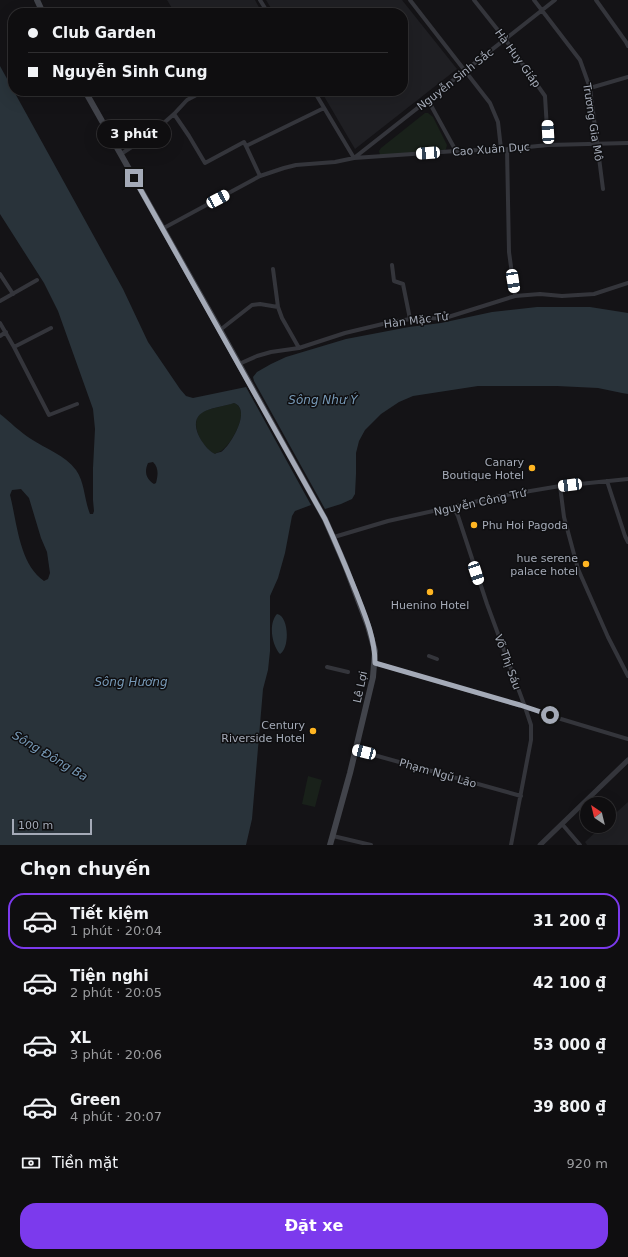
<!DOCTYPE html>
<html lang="vi">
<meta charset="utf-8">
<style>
:root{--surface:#0f0e10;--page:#1d1c1e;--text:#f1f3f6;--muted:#9b9c9f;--line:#2f2e30;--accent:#7c3aed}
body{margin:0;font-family:"DejaVu Sans",sans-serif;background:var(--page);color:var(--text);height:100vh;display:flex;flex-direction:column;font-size:15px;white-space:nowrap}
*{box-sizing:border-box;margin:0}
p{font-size:13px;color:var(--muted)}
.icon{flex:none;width:22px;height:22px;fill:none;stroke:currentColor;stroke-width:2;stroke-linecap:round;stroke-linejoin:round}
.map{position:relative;height:845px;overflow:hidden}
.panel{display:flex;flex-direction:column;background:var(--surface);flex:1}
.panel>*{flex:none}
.top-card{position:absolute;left:8px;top:8px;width:400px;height:88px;border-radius:16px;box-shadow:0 4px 16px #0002,0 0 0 1px var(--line);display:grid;align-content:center;height:88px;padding:0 20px;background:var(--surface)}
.needle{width:26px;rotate:325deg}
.controls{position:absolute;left:580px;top:797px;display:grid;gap:8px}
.controls a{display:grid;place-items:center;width:36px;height:36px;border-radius:50%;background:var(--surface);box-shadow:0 4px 16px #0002,0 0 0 1px var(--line);font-size:20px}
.scale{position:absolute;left:12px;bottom:10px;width:80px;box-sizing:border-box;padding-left:4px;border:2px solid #a4aab7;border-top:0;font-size:11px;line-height:14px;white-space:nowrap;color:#a4aab7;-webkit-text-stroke:3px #0f0f11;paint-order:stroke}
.end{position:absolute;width:18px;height:18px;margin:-9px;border:5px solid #a4aab7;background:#111;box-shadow:0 0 0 2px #111}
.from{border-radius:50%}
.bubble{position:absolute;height:28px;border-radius:14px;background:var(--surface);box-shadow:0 4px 16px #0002,0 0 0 1px var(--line);font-size:13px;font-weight:700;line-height:28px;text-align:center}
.car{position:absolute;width:12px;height:24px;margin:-12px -6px;border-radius:5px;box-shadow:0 0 3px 1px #0007;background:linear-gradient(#fff 24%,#345 0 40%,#fff 0 76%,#345 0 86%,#fff 0)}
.top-card b{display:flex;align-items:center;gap:14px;height:38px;font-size:15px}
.top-card b+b{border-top:1px solid var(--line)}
.top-card i{width:10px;height:10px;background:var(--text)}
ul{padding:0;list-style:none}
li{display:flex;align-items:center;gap:12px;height:56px;margin:0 8px 6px;padding:0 12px;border:2px solid transparent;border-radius:16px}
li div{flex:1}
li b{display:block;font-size:15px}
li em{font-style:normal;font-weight:700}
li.selected{border-color:var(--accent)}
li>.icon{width:36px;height:36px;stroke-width:1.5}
h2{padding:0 20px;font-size:18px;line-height:48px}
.pay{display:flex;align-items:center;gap:10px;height:44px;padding:0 20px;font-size:15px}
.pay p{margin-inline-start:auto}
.primary-button{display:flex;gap:8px;margin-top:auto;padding:8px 20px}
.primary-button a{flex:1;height:46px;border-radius:16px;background:var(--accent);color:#fff;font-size:16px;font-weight:700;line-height:46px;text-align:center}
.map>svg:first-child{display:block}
</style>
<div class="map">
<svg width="628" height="845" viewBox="0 0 628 845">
<rect width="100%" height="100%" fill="#141316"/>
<path fill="#1f1f23" d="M 167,0 L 255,0 L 262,13 L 175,13 Z
M 266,0 L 402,0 L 457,69 L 355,149 L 321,91 L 403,91 L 403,13 L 274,13 Z
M 628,802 L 628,845 L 587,845 L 585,842 L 602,826 L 609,826 L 609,819 Z"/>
<path fill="#19211a" d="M 425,113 L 428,113 L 433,117 L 447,145 L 446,149 L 445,150 L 380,155 L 379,151 L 381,148 Z
M 234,403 C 252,410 231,445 221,451 C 219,452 216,453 215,454 C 202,448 187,420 203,412 C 210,408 225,406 234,403 Z
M 308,776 L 322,780 L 315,807 L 302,804 Z"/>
<path fill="#29333a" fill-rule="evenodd" d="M 0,66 L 123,289 L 148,342 L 180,389 L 186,396 L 193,398 L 246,387 L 311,505 L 295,511 L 292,516 L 285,553 L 278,578 L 270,596 L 270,651 L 268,670 L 263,689 L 252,819 L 246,845 L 0,845 L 0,414 C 10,422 20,432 31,439 C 46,449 65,455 76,470 C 85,483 84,499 90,514 L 93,514 L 94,511 L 93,500 L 93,468 L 95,429 L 93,409 L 58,311 L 44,283 L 0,214 ZM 234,403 C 252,409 231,445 221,452 C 219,452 216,453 215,454 C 208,451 201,441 198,434 C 188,408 216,409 234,403 ZM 153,462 C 159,468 158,475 156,483 L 154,484 C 146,479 144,472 148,463 ZM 21,489 L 29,498 L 41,538 L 47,552 L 50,573 L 48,579 L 44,581 C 19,564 17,522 10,495 L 12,490 Z
M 537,307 L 590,307 L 628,313 L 628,394 L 622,393 L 598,388 L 557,386 L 478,386 L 413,396 L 399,402 L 381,414 L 365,430 L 359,441 L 356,453 L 356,474 L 355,494 L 352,499 L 341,504 L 325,509 L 254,381 L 253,377 L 257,372 L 271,364 L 286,357 L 346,339 L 409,327 L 441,323 L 492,312 Z
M 277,614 C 289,616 290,648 280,654 C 272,645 268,624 277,614 Z"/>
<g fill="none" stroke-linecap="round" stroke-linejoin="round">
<path stroke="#34353b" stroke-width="4" d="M 260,0 L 268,13
M 410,0 L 490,103 L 498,122 L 501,149
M 474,0 L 505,39 L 545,96 L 548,145
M 534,0 L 580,60 L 590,88 L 603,189
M 596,0 L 626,42 L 628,46
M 590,88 L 628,77
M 314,91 L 354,158 L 555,0
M 428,100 L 456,151
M 174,114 L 189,136 L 205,163 L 244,142 L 246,146
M 507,149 L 509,252 L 515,296
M 121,154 L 150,135 L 174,114 L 187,100 L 204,91
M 260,176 L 246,146 L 324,108
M 162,229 L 260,176 L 284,168 L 296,165 L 335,162 L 354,158 L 456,151 L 507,149 L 548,145 L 628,143
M 392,265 L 394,281 L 403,284 L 410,319
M 273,269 L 278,307 L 282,318 L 299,348
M 0,274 L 13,294
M 0,301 L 37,280
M 0,323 L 14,347 L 49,415 L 77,404
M 220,330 L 252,305 L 260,304 L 278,307
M 0,336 L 6,332
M 14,347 L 51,328
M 239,364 L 257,356 L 271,352 L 299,348 L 345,333 L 391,322 L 411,319 L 445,318 L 515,296 L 540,294 L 562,296 L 594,294 L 628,283
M 607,481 L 625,536 L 628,542
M 560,486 L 564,517 L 578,569 L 608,637 L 628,676
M 454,508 L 458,516 L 487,604 L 525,707 L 531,725 L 531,740 L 511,845
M 334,537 L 388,521 L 501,496 L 560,486 L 628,479
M 429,656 L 437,659
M 375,663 L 525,707 L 561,719 L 628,739
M 327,667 L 348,672
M 356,750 L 521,796
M 562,824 L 580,845
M 333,836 L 371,845"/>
<path stroke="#34353b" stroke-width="5" d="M 540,845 L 628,760"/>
<path stroke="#42444b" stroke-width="6" d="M 37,0 L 43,13
M 85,91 L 220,330 L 325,519 L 345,565 L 368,626 L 375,651 L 373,677 L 350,773 L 330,845"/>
</g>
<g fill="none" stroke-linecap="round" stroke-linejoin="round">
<path stroke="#a4aab7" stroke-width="5" d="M 134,178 L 325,519 C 336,543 346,567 356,592 C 365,615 375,638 375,663 L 520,705 L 550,715"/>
</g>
<g fill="#ffb522" stroke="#0f0f11" stroke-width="1.5">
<circle cx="532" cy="468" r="4"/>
<circle cx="474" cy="525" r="4"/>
<circle cx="586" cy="564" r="4"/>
<circle cx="430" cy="592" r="4"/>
<circle cx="313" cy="731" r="4"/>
</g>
<g text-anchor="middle" stroke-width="3" stroke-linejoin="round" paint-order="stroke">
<g font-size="11" fill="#a4aab7" stroke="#0f0f11">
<text transform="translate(518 58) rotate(54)" y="4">Hà Huy Giáp</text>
<text transform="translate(455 79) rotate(-38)" y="4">Nguyễn Sinh Sắc</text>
<text transform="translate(593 122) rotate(81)" y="4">Trương Gia Mô</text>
<text transform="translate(491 149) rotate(-4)" y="4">Cao Xuân Dục</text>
<text transform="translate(416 320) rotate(-7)" y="4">Hàn Mặc Tử</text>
<text transform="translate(480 502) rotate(-12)" y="4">Nguyễn Công Trứ</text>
<text transform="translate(508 662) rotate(70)" y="4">Võ Thị Sáu</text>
<text transform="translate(360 687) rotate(-78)" y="4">Lê Lợi</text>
<text transform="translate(438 773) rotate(16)" y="4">Phạm Ngũ Lão</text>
</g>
<g font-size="11" fill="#a4aab7" stroke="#0f0f11" text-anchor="end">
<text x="524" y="466">Canary<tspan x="524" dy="13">Boutique Hotel</tspan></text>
<text x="482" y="529" text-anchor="start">Phu Hoi Pagoda</text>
<text x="578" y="562">hue serene<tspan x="578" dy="13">palace hotel</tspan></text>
<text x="430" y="609" text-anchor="middle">Huenino Hotel</text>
<text x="305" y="729">Century<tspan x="305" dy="13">Riverside Hotel</tspan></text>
</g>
<g font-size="12" font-style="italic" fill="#7799b6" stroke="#0f0f11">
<text x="323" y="404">Sông Như Ý</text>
<text x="131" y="686">Sông Hương</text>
<text transform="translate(50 756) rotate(31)" y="4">Sông Đông Ba</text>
</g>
</g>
</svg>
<div class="controls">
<a><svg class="needle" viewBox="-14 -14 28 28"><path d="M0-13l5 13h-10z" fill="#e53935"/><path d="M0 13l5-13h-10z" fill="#9b9c9f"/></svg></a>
</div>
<div class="scale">100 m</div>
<i class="end from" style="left:550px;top:715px"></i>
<i class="end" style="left:134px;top:178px"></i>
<div class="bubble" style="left:97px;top:120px;width:74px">3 phút</div>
<i class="car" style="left:548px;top:132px;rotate:357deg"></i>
<i class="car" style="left:428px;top:153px;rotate:266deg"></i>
<i class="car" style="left:218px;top:199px;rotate:62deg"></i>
<i class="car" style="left:513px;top:281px;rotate:171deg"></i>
<i class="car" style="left:570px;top:485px;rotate:263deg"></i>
<i class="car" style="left:476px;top:573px;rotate:162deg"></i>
<i class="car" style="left:364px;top:752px;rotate:285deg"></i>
<div class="top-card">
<b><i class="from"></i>Club Garden</b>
<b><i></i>Nguyễn Sinh Cung</b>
</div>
</div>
<section class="panel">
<h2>Chọn chuyến</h2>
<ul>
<li class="selected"><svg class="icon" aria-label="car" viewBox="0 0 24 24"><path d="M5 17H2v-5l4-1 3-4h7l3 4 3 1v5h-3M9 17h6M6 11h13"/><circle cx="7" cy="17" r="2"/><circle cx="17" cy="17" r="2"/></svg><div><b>Tiết kiệm</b><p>1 phút · 20:04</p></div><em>31 200 ₫</em></li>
<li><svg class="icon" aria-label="car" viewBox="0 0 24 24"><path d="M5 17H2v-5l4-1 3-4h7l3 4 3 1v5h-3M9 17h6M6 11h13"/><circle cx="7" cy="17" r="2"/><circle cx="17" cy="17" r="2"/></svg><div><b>Tiện nghi</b><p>2 phút · 20:05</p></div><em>42 100 ₫</em></li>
<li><svg class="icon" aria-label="car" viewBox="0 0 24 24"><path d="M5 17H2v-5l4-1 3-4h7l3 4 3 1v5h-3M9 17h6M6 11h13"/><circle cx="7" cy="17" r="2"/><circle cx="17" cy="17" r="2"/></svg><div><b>XL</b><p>3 phút · 20:06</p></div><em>53 000 ₫</em></li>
<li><svg class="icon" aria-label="car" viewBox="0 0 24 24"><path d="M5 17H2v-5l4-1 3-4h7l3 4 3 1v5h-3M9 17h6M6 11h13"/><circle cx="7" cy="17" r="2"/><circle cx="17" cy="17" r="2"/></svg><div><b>Green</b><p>4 phút · 20:07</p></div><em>39 800 ₫</em></li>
</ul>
<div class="pay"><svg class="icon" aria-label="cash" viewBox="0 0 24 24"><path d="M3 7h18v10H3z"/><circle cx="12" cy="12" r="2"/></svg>Tiền mặt<p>920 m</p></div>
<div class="primary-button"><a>Đặt xe</a></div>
</section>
